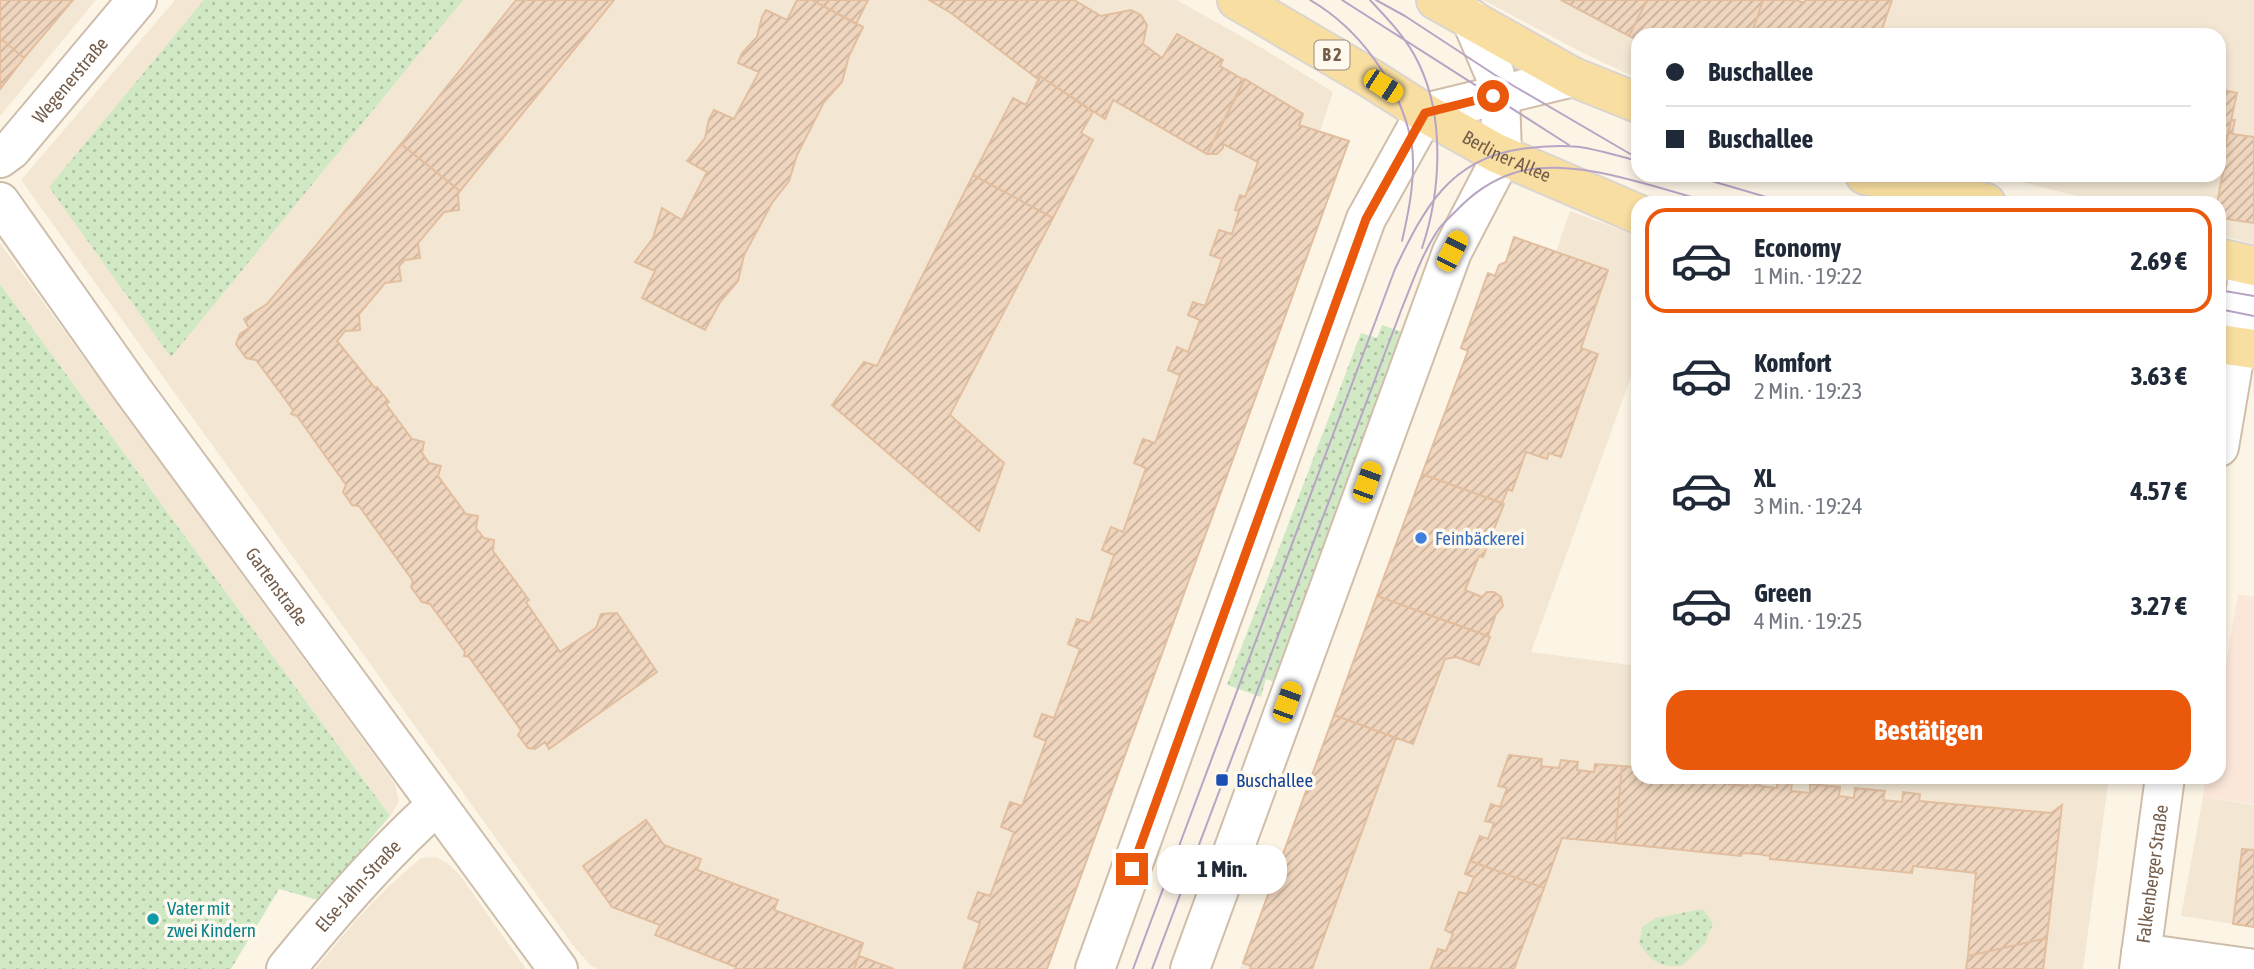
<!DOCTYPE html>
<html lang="de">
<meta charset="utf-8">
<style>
:root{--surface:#fff;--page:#f2f2f3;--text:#1f2937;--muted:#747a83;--line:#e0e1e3;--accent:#ea580c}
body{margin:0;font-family:"Asap Condensed",sans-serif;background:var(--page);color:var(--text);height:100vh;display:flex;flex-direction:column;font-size:26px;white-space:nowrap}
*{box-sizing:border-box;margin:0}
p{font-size:23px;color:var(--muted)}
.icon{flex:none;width:38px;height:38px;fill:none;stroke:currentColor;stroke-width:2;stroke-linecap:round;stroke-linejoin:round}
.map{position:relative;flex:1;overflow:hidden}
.panel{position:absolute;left:1631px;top:196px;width:595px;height:588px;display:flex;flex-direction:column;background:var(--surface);border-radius:21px;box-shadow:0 4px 10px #0003}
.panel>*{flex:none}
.banner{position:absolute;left:1631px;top:28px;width:595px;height:154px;border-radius:21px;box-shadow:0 4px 10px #0003;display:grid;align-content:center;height:154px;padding:0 35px;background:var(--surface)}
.end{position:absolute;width:32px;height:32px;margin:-16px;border:9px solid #ea580c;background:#fff;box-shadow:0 0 0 4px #fff}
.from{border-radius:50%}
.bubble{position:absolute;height:49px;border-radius:21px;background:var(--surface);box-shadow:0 4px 10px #0003;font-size:23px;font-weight:700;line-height:49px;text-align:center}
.car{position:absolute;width:21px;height:42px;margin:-21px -10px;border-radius:9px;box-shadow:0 0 5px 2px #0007;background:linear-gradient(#f5c518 24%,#345 0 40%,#f5c518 0 76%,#345 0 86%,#f5c518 0)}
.banner b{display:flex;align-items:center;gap:24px;height:66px;font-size:26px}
.banner b+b{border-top:2px solid var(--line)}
.banner i{width:18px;height:18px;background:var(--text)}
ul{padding:12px 0 0;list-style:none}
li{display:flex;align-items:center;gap:21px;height:105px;margin:0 14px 10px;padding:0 21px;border:4px solid transparent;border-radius:21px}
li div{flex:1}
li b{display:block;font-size:26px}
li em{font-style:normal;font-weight:700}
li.selected{border-color:var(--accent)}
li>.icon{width:63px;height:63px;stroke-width:1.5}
.button{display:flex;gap:14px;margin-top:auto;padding:14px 35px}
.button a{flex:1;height:80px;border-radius:21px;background:var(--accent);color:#fff;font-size:28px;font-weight:700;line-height:80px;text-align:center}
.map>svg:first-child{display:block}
</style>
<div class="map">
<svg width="2254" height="969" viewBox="0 0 2254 969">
<defs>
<pattern id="grass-dots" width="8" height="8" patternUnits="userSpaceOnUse" patternTransform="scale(1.75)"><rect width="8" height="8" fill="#d0e9c4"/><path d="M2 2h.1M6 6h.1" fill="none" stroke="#adc0a1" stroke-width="1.8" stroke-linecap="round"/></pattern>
<pattern id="building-hatch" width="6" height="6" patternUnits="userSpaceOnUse" patternTransform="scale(1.75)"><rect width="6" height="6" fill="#f0d6be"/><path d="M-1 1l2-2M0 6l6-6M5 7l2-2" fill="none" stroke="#c7b19c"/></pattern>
</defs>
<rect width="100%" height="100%" fill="#fcf5e6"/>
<path fill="#f3e7d4" d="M 0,0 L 96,0 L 0,116 Z
M 175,0 L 1177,0 L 1262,48 L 1333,92 L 1320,131 L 1349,141 L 1046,969 L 598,969 L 591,966 L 575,948 L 21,180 Z
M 1483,0 L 2254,0 L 2254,244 L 2219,235 L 2219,203 L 2105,203 L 1993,175 L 2219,175 L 2219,35 L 1638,35 L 1638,79 L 1579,51 Z
M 1570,211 L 1638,236 L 1638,358 L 1531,652 L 1638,666 L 1638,777 L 2109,777 L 2083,969 L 1240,969 L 1467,351 L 1461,348 L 1488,273 L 1495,275 L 1499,265 L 1506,262 L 1514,237 L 1556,252 Z
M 0,243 L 395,784 L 399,802 L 390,816 L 0,284 Z
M 2203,797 L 2254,805 L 2254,927 L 2181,916 Z
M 436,857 L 447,863 L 460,875 L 526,969 L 315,969 L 357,919 L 390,885 L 421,858 Z"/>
<path fill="#fbe6da" d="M 2238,594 L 2254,597 L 2254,804 L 2203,797 L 2206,777 L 2219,777 L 2219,704 Z"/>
<path fill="url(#grass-dots)" d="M 204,0 L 463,0 L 171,357 L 49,187 Z
M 0,284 L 390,816 L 318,900 L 279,889 L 231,969 L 0,969 Z
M 1382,325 L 1403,332 L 1307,598 L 1283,685 L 1266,679 L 1261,697 L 1227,685 L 1361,333 L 1377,338 Z
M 1703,909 L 1713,923 L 1705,943 L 1682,966 C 1660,968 1651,961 1639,943 L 1643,926 L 1656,918 Z"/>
<path fill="url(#building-hatch)" stroke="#e2be9f" stroke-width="2" d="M 0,0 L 73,0 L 24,58 L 0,38 Z
M 516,0 L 614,0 L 460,191 L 401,144 Z
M 797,0 L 812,0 L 863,27 L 849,56 L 842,82 L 824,102 L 797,155 L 789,181 L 772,203 L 744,255 L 738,281 L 720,302 L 705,330 L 642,298 L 655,271 L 635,262 L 653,238 L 662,208 L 682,220 L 707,172 L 687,161 L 705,138 L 709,119 L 714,110 L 734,119 L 759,72 L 738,63 L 742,53 L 757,37 L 762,17 L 766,10 L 787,20 Z
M 812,0 L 868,0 L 856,24 Z
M 929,0 L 1074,0 L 1101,16 L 1131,10 L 1141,15 L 1147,25 L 1143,44 L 1162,58 L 1177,34 L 1223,60 L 1220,66 L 1244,80 L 1207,154 L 1113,100 L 1105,119 L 1040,76 L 1039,80 L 951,13 Z
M 1561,0 L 1647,0 L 1629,36 Z
M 1647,0 L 1763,0 L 1751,35 L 1638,35 L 1638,40 L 1629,36 Z
M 1763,0 L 1796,0 L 1804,3 L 1805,0 L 1892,0 L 1880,35 L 1751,35 Z
M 0,38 L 24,58 L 0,89 Z
M 1040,76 L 1093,112 L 1081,133 L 1093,140 L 1053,218 L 973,175 L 1013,98 L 1026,105 Z
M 1245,79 L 1303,114 L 1299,125 L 1349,141 L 1047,969 L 963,969 L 980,923 L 968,918 L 978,892 L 990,896 L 1014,832 L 1001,827 L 1010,802 L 1022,806 L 1046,741 L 1034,736 L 1042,714 L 1054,718 L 1080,649 L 1068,644 L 1077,619 L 1090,623 L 1114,555 L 1102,550 L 1111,527 L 1123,532 L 1146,468 L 1134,463 L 1143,439 L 1155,443 L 1180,375 L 1168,370 L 1177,347 L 1188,352 L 1200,320 L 1188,315 L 1193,302 L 1205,306 L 1222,259 L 1210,255 L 1219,230 L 1232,234 L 1239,211 L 1235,210 L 1240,195 L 1245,197 L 1258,162 L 1223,144 L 1223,148 L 1217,154 L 1207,154 Z
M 2219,89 L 2237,93 L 2222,162 L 2219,161 Z
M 2231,120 L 2235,120 L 2232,134 L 2254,137 L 2254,223 L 2219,218 L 2219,203 L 2217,203 L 2225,162 L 2222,162 Z
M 401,144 L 460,191 L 458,194 L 459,210 L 444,212 L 418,243 L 420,258 L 405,260 L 399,266 L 401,281 L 385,283 L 359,314 L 360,330 L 345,331 L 337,341 L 375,388 L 377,387 L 389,402 L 386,404 L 412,439 L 424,442 L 422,453 L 429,463 L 441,466 L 438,476 L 466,514 L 478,516 L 476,528 L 484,538 L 494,540 L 493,551 L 529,600 L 526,602 L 560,652 L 596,628 L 601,614 L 617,613 L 657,672 L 549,749 L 545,742 L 535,749 L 528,748 L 518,735 L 521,730 L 469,657 L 464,656 L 465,652 L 430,604 L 422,602 L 411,587 L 413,581 L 359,506 L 352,505 L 343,492 L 346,485 L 297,416 L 291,414 L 293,410 L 256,360 L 246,358 L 236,344 L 240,334 L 249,328 L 244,319 L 267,304 Z
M 973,175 L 1053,218 L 950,415 L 1004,463 L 979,531 L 832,405 L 864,362 L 877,366 Z
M 1514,237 L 1608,270 L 1581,348 L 1598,354 L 1561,457 L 1549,453 L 1547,459 L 1526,452 L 1512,491 L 1508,489 L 1502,503 L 1422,474 L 1468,351 L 1461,348 L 1488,273 L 1495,276 L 1499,265 L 1506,262 Z
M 1422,474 L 1504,504 L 1483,557 L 1479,556 L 1465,590 L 1482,597 L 1487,592 L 1494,592 L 1501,597 L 1503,606 L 1496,614 L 1488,636 L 1377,596 Z
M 1377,596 L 1490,637 L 1479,665 L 1456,657 L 1445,659 L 1413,744 L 1334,715 Z
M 1334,715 L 1396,738 L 1312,969 L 1250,969 L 1251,966 L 1243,963 Z
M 1509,755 L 1542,759 L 1541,766 L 1559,768 L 1561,760 L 1578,762 L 1577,770 L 1594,772 L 1595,764 L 1622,766 L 1615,843 L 1562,838 L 1544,888 L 1470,861 L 1480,836 L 1488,839 L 1494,823 L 1485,821 L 1491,804 L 1500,807 L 1507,788 L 1498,786 Z
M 1622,766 L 1636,767 L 1635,776 L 1638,777 L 1684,777 L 1683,780 L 1699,781 L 1699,777 L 1730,777 L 1728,784 L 1747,786 L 1747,778 L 1762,779 L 1759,786 L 1777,788 L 1777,781 L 1792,782 L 1791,791 L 1810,793 L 1810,784 L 1840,787 L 1839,796 L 1854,798 L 1855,788 L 1885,791 L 1883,800 L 1902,802 L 1903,792 L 1920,794 L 1919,801 L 2051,813 L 2062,805 L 2047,938 L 1968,956 L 1976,873 L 1913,866 L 1912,873 L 1770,859 L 1770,856 L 1758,854 L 1742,853 L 1741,856 L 1615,843 Z
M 646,820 L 664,845 L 701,859 L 697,870 L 778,900 L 774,910 L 863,943 L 854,969 L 735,969 L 736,967 L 655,935 L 660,925 L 612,907 L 583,866 Z
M 2242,849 L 2254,850 L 2254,927 L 2233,924 Z
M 1470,861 L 1544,888 L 1514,969 L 1431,968 L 1438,949 L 1446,951 L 1453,934 L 1445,930 L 1459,892 L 1467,894 L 1474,877 L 1465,874 Z
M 2047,938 L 2043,969 L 1966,969 L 1968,956 Z
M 859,956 L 894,969 L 854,969 Z"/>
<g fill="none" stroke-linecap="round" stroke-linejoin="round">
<defs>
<g id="street">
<path id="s1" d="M 0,158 L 11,150 L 137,0"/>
<path id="s2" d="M 0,202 L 132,389 L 558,969"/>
<path d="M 2141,953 L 2254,969"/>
<path id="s3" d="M 286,969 C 332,912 381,855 436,806"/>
</g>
<g id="secondary">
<path d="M 2219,447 L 2250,265"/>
<path d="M 1095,969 L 1366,219 L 1425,113 L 1573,77"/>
<path d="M 1190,969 L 1452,252 L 1502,156 L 1500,94 L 1495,75 L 1471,19"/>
<path id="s4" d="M 2139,969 L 2165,777"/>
</g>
<g id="primary">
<path id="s5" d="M 1237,0 L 1370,78 L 1425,113 L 1496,153 L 1638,214"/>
<path d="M 1436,0 L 1573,77 L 1638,103"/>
<path d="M 1865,175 L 1986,203"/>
<path d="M 2219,258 L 2254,266"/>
<path d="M 2219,344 L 2254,349"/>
</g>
</defs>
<use href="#street" stroke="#cdbdac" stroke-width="42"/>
<use href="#secondary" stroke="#d0bea9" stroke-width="42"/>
<use href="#primary" stroke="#dbd5d0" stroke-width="42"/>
<use href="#street" stroke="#fff" stroke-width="38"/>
<use href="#secondary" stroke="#fff" stroke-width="38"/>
<use href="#primary" stroke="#f8dea0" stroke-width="38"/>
<path stroke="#b8a4c5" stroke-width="2" d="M 1310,0 C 1360,29 1399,84 1411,140 C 1417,171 1409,211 1402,241
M 1342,0 L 1569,145
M 1370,0 C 1388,19 1408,40 1419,64 C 1445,118 1441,192 1422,248
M 1376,0 L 1405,16 L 1495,75 L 1632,155
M 1691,175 L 1787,203
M 2219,290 L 2254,296
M 2219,309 L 2254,316
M 1133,969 L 1395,269 C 1424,209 1449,159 1521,149 C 1541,146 1560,145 1580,147 C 1599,150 1619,156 1638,161
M 1152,969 L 1402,308 C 1413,281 1422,254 1438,230 C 1443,223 1450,217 1456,211 C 1472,194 1492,180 1514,173 C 1573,155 1655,188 1713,203"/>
</g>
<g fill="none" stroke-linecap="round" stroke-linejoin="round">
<path stroke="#ea580c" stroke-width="9" d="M 1132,869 L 1366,219 L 1425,113 L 1493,96"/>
</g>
<circle fill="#3f7fe0" stroke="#fef9ec" stroke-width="2.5" cx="1421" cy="538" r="7"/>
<rect fill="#1a4fb4" stroke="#fef9ec" stroke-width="2.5" x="1215" y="773" width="14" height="14" rx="3.5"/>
<circle fill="#0f9aa8" stroke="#fef9ec" stroke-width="2.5" cx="153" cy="919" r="7"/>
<g text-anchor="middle" stroke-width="7" stroke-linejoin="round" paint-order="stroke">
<rect fill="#fef9ec" stroke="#9d8c7b" stroke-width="2" x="1314.5" y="40.5" width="35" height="29" rx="5"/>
<g font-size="18" font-weight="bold" fill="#745d4b">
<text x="1332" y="61">B 2</text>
</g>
<g font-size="19" fill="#745d4b" stroke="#fef9ec">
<text dy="7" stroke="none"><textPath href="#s1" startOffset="105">Wegenerstraße</textPath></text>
<text dy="7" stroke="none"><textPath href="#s5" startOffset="312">Berliner Allee</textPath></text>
<text dy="7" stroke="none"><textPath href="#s2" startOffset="474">Gartenstraße</textPath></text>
<text dy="7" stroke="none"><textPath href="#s4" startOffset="96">Falkenberger Straße</textPath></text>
<text dy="7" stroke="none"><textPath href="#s3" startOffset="110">Else-Jahn-Straße</textPath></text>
</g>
<g font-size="19" fill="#366cbe" stroke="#fef9ec" text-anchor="start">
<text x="1435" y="545">Feinbäckerei</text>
</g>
<g font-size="19" fill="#164399" stroke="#fef9ec" text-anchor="start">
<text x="1236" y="787">Buschallee</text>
</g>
<g font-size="19" fill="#0d838f" stroke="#fef9ec" text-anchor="start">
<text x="167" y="915">Vater mit<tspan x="167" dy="22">zwei Kindern</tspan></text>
</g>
</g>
</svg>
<i class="end from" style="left:1493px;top:96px"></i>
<i class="end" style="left:1132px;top:869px"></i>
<div class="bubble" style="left:1157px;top:845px;width:130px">1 Min.</div>
<i class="car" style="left:1383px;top:86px;rotate:123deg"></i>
<i class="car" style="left:1452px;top:251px;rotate:27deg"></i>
<i class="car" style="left:1367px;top:482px;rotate:20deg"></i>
<i class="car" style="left:1287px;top:702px;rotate:20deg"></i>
<div class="banner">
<b><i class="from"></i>Buschallee</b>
<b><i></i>Buschallee</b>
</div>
<section class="panel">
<ul>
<li class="selected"><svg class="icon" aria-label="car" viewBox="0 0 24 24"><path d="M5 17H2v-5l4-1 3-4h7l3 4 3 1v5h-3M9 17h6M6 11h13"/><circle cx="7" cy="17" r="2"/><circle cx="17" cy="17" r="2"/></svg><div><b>Economy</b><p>1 Min. · 19:22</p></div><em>2.69 €</em></li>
<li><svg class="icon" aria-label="car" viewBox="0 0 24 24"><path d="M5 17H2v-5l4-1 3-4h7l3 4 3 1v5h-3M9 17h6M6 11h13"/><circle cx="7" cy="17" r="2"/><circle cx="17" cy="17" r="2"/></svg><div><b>Komfort</b><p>2 Min. · 19:23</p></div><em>3.63 €</em></li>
<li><svg class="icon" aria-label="car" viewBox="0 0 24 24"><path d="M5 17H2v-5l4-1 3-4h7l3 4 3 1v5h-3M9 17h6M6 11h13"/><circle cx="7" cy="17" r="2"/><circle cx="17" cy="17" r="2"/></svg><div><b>XL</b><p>3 Min. · 19:24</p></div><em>4.57 €</em></li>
<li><svg class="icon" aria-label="car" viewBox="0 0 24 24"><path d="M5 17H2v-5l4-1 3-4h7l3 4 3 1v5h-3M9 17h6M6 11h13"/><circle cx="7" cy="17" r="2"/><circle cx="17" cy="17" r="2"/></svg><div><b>Green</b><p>4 Min. · 19:25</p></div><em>3.27 €</em></li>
</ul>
<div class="button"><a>Bestätigen</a></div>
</section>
</div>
